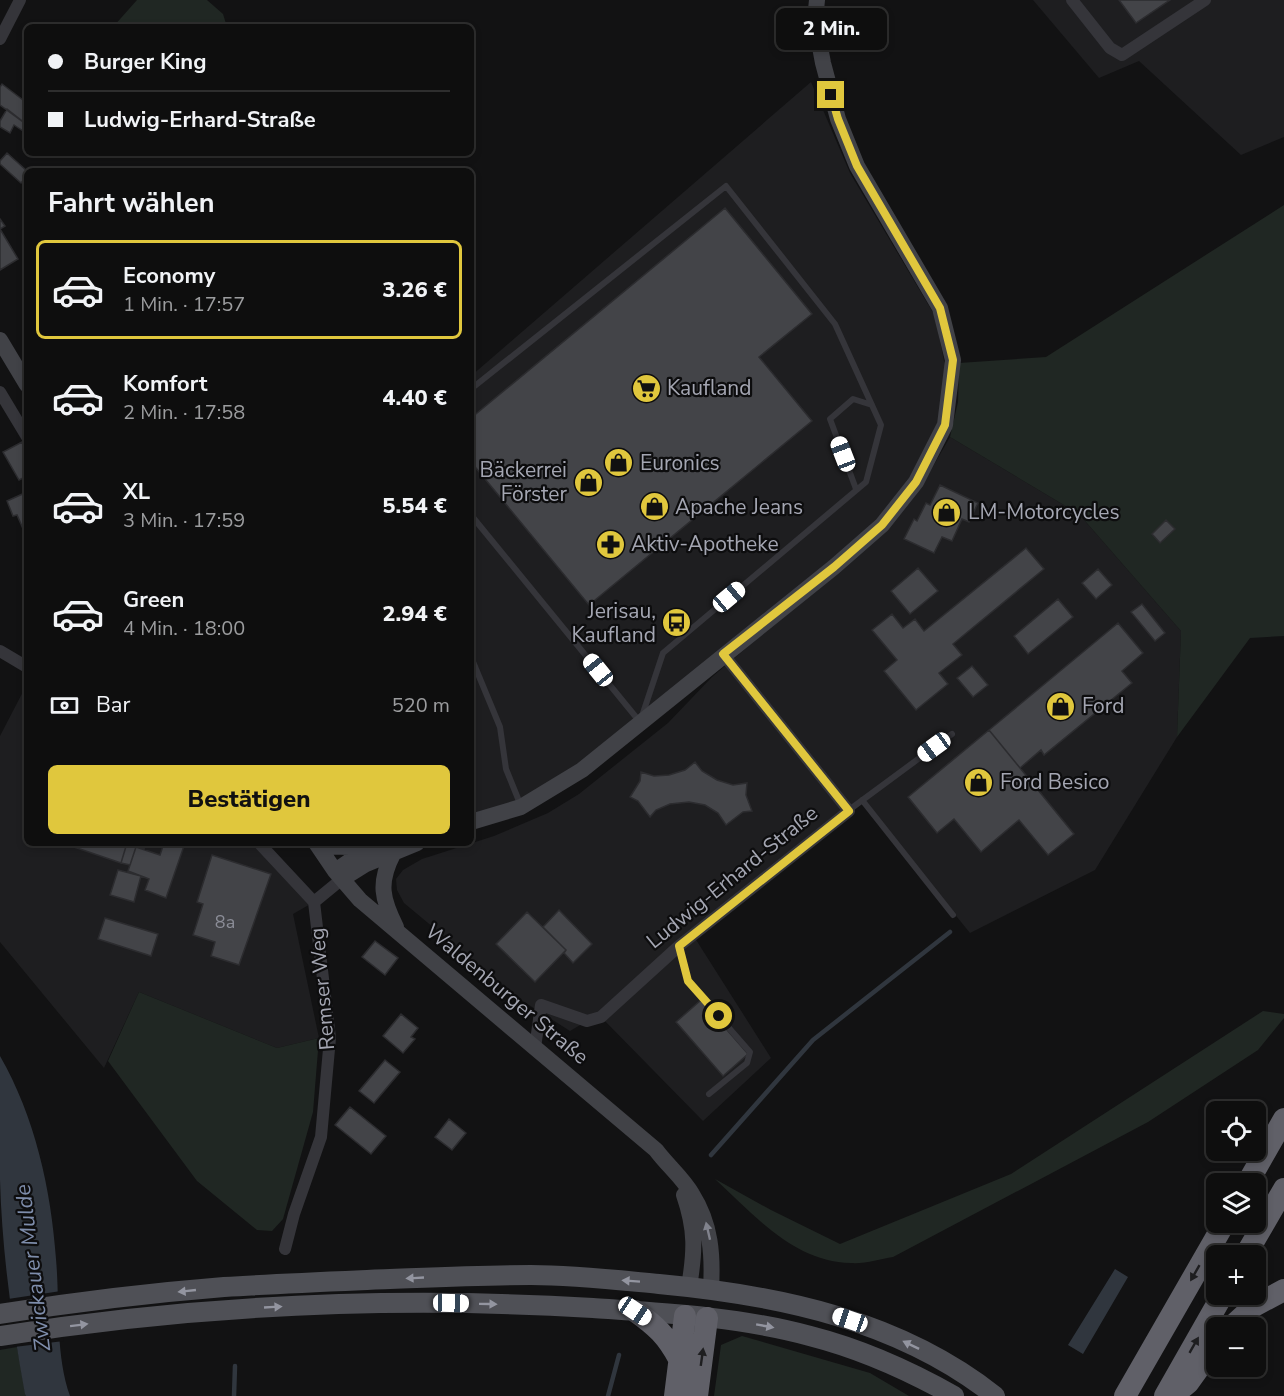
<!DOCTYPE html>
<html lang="de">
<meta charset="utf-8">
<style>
:root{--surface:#0e0e0e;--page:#1c1c1c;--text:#f1f3f6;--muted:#9b9c9e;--line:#2e2e2e;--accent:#e0c73d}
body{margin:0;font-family:"Nunito Sans",sans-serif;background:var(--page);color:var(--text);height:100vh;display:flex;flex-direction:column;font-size:22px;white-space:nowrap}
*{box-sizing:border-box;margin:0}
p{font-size:20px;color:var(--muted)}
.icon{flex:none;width:33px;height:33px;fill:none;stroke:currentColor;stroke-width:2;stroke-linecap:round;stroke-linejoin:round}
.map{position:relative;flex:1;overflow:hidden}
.sheet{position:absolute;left:24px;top:168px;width:450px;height:678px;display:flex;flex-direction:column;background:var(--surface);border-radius:9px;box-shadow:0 3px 9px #0003,0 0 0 2px var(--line)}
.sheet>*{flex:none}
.top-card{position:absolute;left:24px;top:24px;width:450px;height:132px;border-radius:9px;box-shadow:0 3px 9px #0003,0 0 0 2px var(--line);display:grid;align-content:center;height:132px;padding:0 24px;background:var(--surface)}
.buttons{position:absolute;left:1206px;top:1101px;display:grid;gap:12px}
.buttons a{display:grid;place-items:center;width:60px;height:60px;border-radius:9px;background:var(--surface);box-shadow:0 3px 9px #0003,0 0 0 2px var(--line);font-size:30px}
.end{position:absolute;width:27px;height:27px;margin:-14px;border:8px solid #e0c73d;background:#111;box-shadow:0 0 0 3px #111}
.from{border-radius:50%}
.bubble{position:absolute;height:42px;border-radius:9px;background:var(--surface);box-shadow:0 3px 9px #0003,0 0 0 2px var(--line);font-size:20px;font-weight:800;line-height:42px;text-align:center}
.car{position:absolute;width:18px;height:36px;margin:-18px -9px;border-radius:8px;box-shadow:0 0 4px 2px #0007;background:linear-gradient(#fff 24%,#345 0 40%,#fff 0 76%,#345 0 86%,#fff 0)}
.top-card b{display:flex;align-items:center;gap:21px;height:57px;font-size:22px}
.top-card b+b{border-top:2px solid var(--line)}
.top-card i{width:15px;height:15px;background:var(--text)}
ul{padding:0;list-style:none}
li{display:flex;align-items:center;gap:18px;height:99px;margin:0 12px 9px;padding:0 12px;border:3px solid transparent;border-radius:9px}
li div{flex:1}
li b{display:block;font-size:22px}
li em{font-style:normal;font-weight:800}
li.on{border-color:var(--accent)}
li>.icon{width:54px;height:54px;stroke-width:1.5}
h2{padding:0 24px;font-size:27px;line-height:72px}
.pay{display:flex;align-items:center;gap:15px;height:66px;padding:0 24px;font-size:22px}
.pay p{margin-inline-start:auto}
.button{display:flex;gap:12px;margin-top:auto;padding:12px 24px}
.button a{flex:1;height:69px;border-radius:9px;background:var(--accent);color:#111;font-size:24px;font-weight:800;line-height:69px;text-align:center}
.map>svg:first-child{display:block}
</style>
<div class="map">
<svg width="1284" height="1396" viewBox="0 0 1284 1396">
<rect width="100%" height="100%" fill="#121213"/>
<path fill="#1e1e20" d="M 1033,0 L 1284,0 L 1284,137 L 1241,155 L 1139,61 L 1099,78 Z
M 811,82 L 850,173 L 935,316 L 945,366 L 938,422 L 910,480 L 877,521 L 582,770 L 471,822 L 471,376 Z
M 950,437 L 1079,514 L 1181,631 L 1177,737 L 1095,870 L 970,933 L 862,800 L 693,935 L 771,1058 L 703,1121 L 601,1017 L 587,1021 L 570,1031 L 518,998 L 404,903 L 397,890 L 396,879 L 403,870 L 422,859 L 494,836 L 548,813 L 579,794 L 668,723 L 712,677 L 837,571 L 920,489 Z
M 27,684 L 27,843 L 259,843 L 314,902 L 293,914 L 319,1038 L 277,1048 L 139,992 L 104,1068 L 0,942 L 0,736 Z"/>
<path fill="#202723" d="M 137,0 L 207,0 L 223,14 L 227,27 L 113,27 Z
M 1284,205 L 1284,636 L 1250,638 L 1177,737 L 1181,631 L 1079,514 L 950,437 L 958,402 L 959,363 L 1046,357 Z
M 139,992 L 277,1048 L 319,1038 L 313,1112 L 283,1219 L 272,1231 L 257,1230 L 197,1181 L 108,1061 Z
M 1263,1011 L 1284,1014 L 1284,1018 L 1258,1050 L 1148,1122 L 893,1257 C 880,1259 865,1264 851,1263 C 794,1262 754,1215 715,1179 L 771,1210 L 840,1244 L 1011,1174 Z
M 742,1336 L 870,1373 L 909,1396 L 714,1396 L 721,1345 Z
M 17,1347 L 26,1396 L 0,1396 L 0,1350 Z"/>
<path fill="#30363e" d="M 0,1056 C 35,1117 51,1189 56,1259 C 60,1304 55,1353 70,1396 L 26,1396 L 25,1394 C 12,1324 2,1251 0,1180 C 0,1139 0,1097 0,1056 Z
M 1115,1269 L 1128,1277 L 1083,1354 L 1068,1345 Z"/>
<path fill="#121213" d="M 61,1291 L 64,1341 L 14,1347 L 8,1299 Z"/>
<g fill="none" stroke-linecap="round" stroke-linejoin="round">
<path stroke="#30363e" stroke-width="4.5" d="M 711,1155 L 813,1040 L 950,932
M 234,1396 L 235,1366
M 608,1396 L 619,1355"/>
</g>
<path fill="#434448" stroke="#2c2c2f" stroke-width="1.5" d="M 1119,0 L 1170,0 L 1136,23 Z
M 2,84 L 27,103 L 26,124 L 0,105 L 0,87 Z
M 7,109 L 26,124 L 23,131 L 14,125 L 10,133 L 0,127 L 0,121 Z
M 7,153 L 27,171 L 27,176 L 21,183 L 0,164 L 0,161 Z
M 725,208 L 812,314 L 759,357 L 812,421 L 589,605 L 471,462 L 471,418 Z
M 0,219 L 5,226 L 0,229 L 18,259 L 0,270 Z
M 22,442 L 27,451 L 27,476 L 19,480 L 3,452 Z
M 940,485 L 978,503 L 969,522 L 962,519 L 952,541 L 942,537 L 934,553 L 904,539 L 914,519 L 917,521 L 926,503 L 930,505 Z
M 27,492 L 27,530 L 24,531 L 17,515 L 13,516 L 7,501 Z
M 1166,520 L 1175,529 L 1160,543 L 1152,534 Z
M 1026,548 L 1044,569 L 953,644 L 962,655 L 939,673 L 948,684 L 916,710 L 884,671 L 897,660 L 872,630 L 892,614 L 903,628 L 915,619 L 924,631 Z
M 918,568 L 938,591 L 910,614 L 891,591 Z
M 1098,569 L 1112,585 L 1096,599 L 1082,583 Z
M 1058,599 L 1073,617 L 1028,654 L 1014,636 Z
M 1142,604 L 1165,633 L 1155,641 L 1131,612 Z
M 1118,623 L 1143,653 L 1122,671 L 1132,683 L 1044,755 L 1041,750 L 1020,768 L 989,730 Z
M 972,666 L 988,685 L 973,697 L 957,678 Z
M 989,730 L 1074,834 L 1048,855 L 1019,820 L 981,852 L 954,819 L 937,833 L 908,797 Z
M 695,762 L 702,771 L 717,780 L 733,785 L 747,783 L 746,795 L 752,811 L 743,812 L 726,825 L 718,813 L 705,805 L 689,802 L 670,804 L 656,810 L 650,817 L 638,801 L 630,797 L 640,781 L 641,772 L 654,776 L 669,775 L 685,770 Z
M 72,843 L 127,843 L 121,863 L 71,846 Z
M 127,843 L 146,843 L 144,849 L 136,847 L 130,865 L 121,863 Z
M 164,843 L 185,843 L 166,898 L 145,890 L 149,879 L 128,871 L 136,847 L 160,855 Z
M 212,855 L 271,874 L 239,965 L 211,956 L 215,942 L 193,935 L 203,904 L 197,902 Z
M 118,870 L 141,876 L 134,902 L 110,895 Z
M 559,910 L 592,944 L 573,963 L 564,953 L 566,950 L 543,927 Z
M 527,912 L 566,950 L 535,982 L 496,944 Z
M 105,918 L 158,934 L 151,956 L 98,939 Z
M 375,941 L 398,958 L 385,975 L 362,957 Z
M 701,1000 L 748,1054 L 723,1076 L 676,1022 Z
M 401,1014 L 418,1028 L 411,1037 L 415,1039 L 403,1053 L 383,1036 Z
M 385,1060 L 400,1072 L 374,1103 L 359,1091 Z
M 350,1107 L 386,1136 L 371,1154 L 335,1125 Z
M 449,1119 L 466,1133 L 452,1150 L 435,1137 Z"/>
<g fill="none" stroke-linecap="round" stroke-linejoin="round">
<path stroke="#35353a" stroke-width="6" d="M 471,389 L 726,186 L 835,324 L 881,425 L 866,482 L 663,653 L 642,716
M 856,489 L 830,419 L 853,399 L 872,405
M 471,515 L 640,722
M 471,657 L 500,727 L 506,769 L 521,806
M 862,800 L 953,915
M 849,810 L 952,734
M 679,947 L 688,981 L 750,1052 L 747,1063 L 709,1094"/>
<path stroke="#35353a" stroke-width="12" d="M 1072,0 L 1110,48 L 1122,55 L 1205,0
M 0,39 L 20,0
M 0,392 L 27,437
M 0,651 L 27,667
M 259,843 L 314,902 L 330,1038 L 321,1137 L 294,1214 L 285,1249
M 314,902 L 342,879
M 535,1048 L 541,1005 L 587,1021 L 601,1017 L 679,946 L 849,811 L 723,654"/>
<path stroke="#414247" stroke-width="16" d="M 0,340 L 27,385
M 471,822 L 521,807 L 582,770 L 834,567 L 882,525 L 916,482 L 945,425 L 953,360 L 940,308 L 857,166 L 838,119 L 823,63 L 815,20 L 817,0
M 316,843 L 335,871 L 360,900 L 656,1150 C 667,1165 683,1178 692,1194 C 711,1224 713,1255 711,1289
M 318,846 L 349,847 L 378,843
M 393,854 C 378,883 382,899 396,927
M 335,871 L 370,847
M 342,879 L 366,864 L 417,843
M 684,1195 C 696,1230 695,1251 689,1287"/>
<path stroke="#4f5056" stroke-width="20" d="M 0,1314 C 74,1302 149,1293 224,1287 C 272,1284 320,1282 367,1280 C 422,1278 477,1275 531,1275 C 574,1275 617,1280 659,1284 C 778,1295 899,1320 995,1396
M 0,1336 C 196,1305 395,1296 593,1308 C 665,1313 740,1317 810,1336 C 861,1349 908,1370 954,1396"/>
<path stroke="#606068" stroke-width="22" d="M 1247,1184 L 1284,1119
M 1245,1256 L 1284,1189
M 635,1311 C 656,1326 667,1336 679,1359
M 1230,1328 L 1254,1306 L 1284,1290
M 1177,1392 L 1188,1383 L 1216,1344
M 675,1396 L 685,1316
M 697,1396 L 707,1318
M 1125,1396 L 1225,1222
M 1165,1396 L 1223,1294"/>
</g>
<defs><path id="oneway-solid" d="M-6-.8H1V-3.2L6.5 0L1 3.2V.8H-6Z" transform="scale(1.5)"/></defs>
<use fill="#81838d" href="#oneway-solid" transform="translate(708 1231) rotate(-103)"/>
<g fill="#1e1e20">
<use href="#oneway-solid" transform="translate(1195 1273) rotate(120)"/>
<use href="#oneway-solid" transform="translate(1194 1345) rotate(-60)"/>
<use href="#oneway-solid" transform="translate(702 1357) rotate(-82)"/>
</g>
<g fill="#9395a0">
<use href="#oneway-solid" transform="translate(415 1278) rotate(177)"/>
<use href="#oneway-solid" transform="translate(631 1281) rotate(-176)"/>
<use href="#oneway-solid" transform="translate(187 1291) rotate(174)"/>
<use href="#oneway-solid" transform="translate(488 1304) rotate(1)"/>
<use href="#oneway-solid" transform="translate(273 1307) rotate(-3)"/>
<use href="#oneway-solid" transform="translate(79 1325) rotate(-7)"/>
<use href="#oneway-solid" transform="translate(765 1326) rotate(10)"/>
<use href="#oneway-solid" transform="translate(911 1345) rotate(-154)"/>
</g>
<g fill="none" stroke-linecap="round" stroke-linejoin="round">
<path stroke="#e0c73d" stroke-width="8" d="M 719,1016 L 688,981 L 679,946 L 849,811 L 723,654 L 834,567 L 882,525 L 916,482 L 945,425 L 953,360 L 940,308 L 857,166 L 838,119 L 831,95"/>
</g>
<defs>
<symbol id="supermarket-disc" viewBox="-11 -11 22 22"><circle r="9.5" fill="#e0c73d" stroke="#0d0d0e"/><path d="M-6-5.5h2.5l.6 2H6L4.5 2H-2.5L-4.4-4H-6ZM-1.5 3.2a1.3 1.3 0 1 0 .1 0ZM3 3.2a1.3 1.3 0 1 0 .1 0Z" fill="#111"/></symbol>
<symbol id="shop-disc" viewBox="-11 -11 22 22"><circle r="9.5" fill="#e0c73d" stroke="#0d0d0e"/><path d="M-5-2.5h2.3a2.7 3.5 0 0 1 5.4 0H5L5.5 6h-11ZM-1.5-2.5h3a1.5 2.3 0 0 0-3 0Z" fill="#111"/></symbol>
<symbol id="pharmacy-disc" viewBox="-11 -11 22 22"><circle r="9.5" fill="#e0c73d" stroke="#0d0d0e"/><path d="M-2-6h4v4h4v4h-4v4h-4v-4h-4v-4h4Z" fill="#111"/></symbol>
<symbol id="bus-disc" viewBox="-11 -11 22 22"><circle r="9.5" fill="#e0c73d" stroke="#0d0d0e"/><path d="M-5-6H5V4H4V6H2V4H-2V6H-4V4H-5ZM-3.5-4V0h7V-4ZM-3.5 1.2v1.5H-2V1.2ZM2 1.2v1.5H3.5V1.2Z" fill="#111"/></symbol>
</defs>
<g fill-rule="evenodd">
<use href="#supermarket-disc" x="630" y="372" width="33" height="33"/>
<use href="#shop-disc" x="602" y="446" width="33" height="33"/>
<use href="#shop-disc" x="572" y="466" width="33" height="33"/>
<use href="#shop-disc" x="638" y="490" width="33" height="33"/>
<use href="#shop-disc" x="930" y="496" width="33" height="33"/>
<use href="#pharmacy-disc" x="594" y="528" width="33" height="33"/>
<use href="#bus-disc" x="660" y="606" width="33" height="33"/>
<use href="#shop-disc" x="1044" y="690" width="33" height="33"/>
<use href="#shop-disc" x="962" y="766" width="33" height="33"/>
</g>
<g text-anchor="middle" stroke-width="4.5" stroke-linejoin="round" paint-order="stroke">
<g font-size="18" fill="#8c8e98">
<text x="225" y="928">8a</text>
</g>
<g font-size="21" fill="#a4a6b2" stroke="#0d0d0e" text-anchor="start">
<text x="667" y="395">Kaufland</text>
<text x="640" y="470">Euronics</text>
<text x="567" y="477" text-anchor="end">Bäckerrei<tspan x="567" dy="24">Förster</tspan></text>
<text x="675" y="514">Apache Jeans</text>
<text x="968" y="519">LM-Motorcycles</text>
<text x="631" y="551">Aktiv-Apotheke</text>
<text x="656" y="618" text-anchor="end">Jerisau,<tspan x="656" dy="24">Kaufland</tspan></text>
<text x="1082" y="713">Ford</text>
<text x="1000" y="789">Ford Besico</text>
</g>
<g font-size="21" fill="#a4a6b2" stroke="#0d0d0e">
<text transform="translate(732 877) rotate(-39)" y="7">Ludwig-Erhard-Straße</text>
<text transform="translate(322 989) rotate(-95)" y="7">Remser Weg</text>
<text transform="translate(507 994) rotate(40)" y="7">Waldenburger Straße</text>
</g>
<g font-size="22" font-style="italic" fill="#7e8dab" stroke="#0d0d0e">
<text transform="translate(32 1268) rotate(-97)" y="8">Zwickauer Mulde</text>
</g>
</g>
</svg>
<div class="buttons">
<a><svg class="icon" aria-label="locate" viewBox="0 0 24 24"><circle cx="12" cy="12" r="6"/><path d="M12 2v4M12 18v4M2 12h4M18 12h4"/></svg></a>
<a><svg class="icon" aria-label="layers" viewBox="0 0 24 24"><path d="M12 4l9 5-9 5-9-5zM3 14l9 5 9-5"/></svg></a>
<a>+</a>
<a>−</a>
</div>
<i class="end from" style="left:719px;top:1016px"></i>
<i class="end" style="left:831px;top:95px"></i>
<div class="bubble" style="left:776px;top:8px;width:111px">2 Min.</div>
<i class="car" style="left:843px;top:454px;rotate:339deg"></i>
<i class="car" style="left:729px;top:597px;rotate:50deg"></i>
<i class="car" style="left:598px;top:670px;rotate:321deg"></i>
<i class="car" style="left:934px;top:747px;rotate:234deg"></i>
<i class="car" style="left:451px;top:1303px;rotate:91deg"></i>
<i class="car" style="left:635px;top:1311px;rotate:124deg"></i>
<i class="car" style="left:850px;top:1320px;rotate:289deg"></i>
<div class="top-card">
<b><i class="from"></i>Burger King</b>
<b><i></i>Ludwig-Erhard-Straße</b>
</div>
<section class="sheet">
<h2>Fahrt wählen</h2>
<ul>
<li class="on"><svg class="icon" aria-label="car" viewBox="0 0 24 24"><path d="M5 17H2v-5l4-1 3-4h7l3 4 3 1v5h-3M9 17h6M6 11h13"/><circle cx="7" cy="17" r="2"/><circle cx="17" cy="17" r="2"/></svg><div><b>Economy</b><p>1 Min. · 17:57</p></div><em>3.26 €</em></li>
<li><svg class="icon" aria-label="car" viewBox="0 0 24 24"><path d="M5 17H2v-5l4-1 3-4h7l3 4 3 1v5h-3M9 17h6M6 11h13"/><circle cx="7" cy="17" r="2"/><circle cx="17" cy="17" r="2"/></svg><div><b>Komfort</b><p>2 Min. · 17:58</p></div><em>4.40 €</em></li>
<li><svg class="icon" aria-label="car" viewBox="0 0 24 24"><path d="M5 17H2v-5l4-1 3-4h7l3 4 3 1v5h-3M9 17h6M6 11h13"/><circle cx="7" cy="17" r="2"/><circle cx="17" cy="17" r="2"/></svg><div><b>XL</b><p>3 Min. · 17:59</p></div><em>5.54 €</em></li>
<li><svg class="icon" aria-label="car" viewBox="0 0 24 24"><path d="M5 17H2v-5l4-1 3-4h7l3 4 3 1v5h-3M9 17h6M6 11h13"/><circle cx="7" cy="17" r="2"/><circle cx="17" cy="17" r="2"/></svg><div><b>Green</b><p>4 Min. · 18:00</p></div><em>2.94 €</em></li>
</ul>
<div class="pay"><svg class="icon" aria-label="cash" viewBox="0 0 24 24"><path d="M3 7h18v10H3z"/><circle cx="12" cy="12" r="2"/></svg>Bar<p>520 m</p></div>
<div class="button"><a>Bestätigen</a></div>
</section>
</div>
